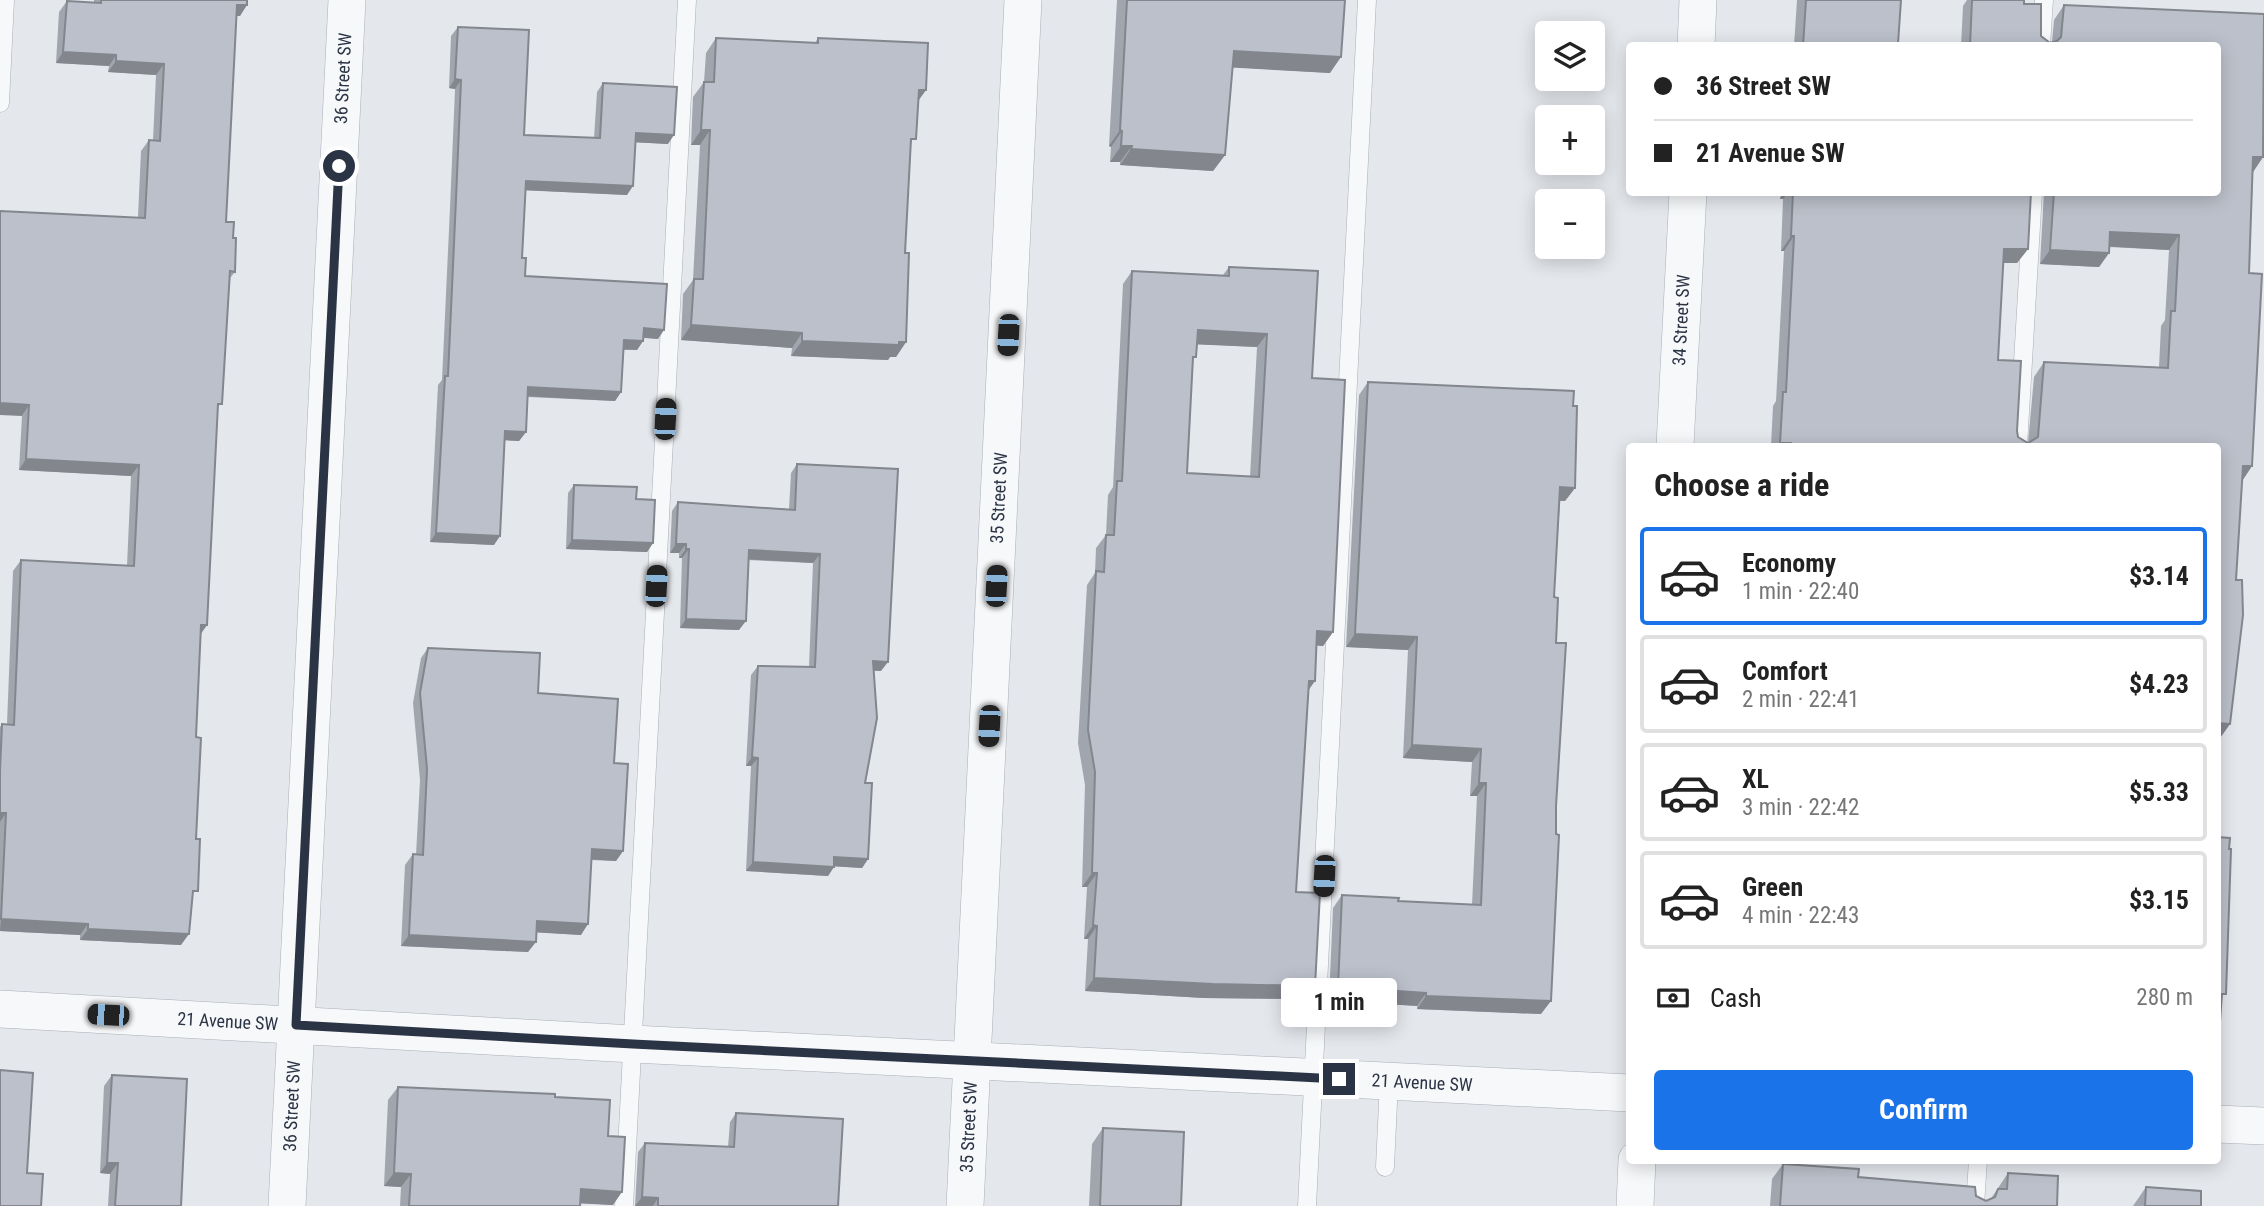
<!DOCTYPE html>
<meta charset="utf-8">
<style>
:root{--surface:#fff;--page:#f2f2f2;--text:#222;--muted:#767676;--line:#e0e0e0;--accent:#1a73e8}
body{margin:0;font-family:"Roboto Condensed",sans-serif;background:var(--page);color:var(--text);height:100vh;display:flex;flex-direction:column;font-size:26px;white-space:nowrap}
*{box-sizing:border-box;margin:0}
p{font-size:23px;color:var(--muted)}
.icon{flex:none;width:38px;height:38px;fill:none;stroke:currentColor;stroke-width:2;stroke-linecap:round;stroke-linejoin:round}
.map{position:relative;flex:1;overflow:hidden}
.sheet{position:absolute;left:1626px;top:443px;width:595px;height:721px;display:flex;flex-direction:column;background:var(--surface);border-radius:7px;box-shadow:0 4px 18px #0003}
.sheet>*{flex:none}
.banner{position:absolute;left:1626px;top:42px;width:595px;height:154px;border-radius:7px;box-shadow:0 4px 18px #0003;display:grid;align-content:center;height:154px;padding:0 28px;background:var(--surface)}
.buttons{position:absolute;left:1535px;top:21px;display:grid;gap:14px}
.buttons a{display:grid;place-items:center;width:70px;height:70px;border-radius:7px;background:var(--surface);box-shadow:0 4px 18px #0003;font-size:35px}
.end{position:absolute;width:32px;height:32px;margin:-16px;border:9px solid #2b3445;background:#fff;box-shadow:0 0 0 4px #fff}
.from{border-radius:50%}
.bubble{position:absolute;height:49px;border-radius:7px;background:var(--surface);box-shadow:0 4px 18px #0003;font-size:23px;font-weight:700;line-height:49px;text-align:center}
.car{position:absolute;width:21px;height:42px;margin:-21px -10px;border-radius:9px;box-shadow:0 0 5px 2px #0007;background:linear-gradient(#222 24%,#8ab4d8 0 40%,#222 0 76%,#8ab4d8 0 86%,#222 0)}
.banner b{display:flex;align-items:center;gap:24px;height:66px;font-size:26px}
.banner b+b{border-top:2px solid var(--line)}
.banner i{width:18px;height:18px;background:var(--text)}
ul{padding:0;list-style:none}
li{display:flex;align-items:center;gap:21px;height:98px;margin:0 14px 10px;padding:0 14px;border:4px solid var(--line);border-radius:7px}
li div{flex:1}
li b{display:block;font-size:26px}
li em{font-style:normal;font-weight:700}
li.selected{border-color:var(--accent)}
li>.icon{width:63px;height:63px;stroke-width:1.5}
h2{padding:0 28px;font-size:32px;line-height:84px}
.pay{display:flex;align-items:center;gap:18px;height:77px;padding:0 28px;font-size:26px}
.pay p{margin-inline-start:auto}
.primary-button{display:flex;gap:14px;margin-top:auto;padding:14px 28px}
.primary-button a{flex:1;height:80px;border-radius:7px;background:var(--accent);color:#fff;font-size:28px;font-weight:700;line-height:80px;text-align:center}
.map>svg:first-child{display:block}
</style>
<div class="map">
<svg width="2264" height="1206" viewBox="0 0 2264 1206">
<rect width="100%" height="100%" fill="#e4e7ec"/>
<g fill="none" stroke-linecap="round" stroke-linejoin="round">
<defs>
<path id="lane" d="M 2041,46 L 2044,0
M 0,103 L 5,0
M 2018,446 L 2033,192
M 1385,1167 L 1389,1081
M 624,1206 L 687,0
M 1307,1206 L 1367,0
M 1975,1206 L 1978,1160"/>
<g id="street">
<path d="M 1696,46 L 1698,0"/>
<path id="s1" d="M 1675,446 L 1688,192"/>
<path id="s2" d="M 0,1009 L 633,1044 L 1629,1093"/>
<path d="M 2217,1124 L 2264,1126"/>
<path id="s3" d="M 287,1206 L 347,0"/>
<path id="s4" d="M 965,1206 L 1023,0"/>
<path d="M 1635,1206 L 1637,1160"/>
</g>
</defs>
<use href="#lane" stroke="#a9aeb7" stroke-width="19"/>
<use href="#street" stroke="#a9aeb7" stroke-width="38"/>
<use href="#lane" stroke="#f7f8fa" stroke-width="18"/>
<use href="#street" stroke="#f7f8fa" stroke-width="37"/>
</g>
<path fill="#a1a5ae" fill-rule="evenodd" d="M 94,0 L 247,0 L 240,16 L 236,16 L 226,222 L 233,238 L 235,272 L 229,279 L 218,410 L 207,625 L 200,635 L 196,737 L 192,899 L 181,945 L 80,940 L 80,935 L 0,931 L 0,727 L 2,724 L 7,724 L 13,571 L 21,560 L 127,566 L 131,476 L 19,470 L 22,416 L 138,217 L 141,151 L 149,140 L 153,140 L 156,75 L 108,72 L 109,66 L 56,63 L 59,12 L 67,1 L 94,3 Z
M 1117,0 L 1345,0 L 1330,73 L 1232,67 L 1225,155 L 1213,171 L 1120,165 L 1120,162 L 1110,162 L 1111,147 L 1109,146 Z
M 1797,0 L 1901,0 L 1898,44 L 1923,46 L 1794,46 Z
M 1967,0 L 2024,0 L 2024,4 L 2041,4 L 2041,36 L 2050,43 L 2052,42 L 2054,20 L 2064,5 L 2264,14 L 2263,157 L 2253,172 L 2249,273 L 2262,274 L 2252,466 L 2242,481 L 2236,580 L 2242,580 L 2243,615 L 2230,724 L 2220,738 L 2217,738 L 2217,446 L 1771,446 L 1773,406 L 1776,401 L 1784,251 L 1781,251 L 1783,199 L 1780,199 L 1781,192 L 2031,192 L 2028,249 L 2017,263 L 2003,263 L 1998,360 L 2021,361 L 2017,431 L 2018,437 L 2028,443 L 2034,377 L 2044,362 L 2159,367 L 2161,326 L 2165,320 L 2169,250 L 2109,247 L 2109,253 L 2099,267 L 2040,264 L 2044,192 L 2217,192 L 2217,46 L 1961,46 L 1963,6 Z
M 458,27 L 524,135 L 594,138 L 597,92 L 603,83 L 668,144 L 635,142 L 627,195 L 525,190 L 522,258 L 525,276 L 658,339 L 644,338 L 643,341 L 637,350 L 624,350 L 621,392 L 615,401 L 528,397 L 526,432 L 519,441 L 505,440 L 494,545 L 430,542 L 438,385 L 442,380 L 450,208 L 455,89 L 449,88 L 451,36 Z
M 716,38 L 815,43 L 818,38 L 926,90 L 918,101 L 911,146 L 905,253 L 906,342 L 896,357 L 890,357 L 888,360 L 791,356 L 792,348 L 681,340 L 683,294 L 693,280 L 700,145 L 691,145 L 693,97 L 704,82 L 706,53 Z
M 1229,267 L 1312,378 L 1333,632 L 1323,646 L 1316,645 L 1309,690 L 1296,892 L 1306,999 L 1204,998 L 1085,991 L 1088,939 L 1084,939 L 1087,887 L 1082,887 L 1085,785 L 1078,743 L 1087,585 L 1095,573 L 1096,548 L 1106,535 L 1108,495 L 1113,487 L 1123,284 L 1132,271 L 1223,275 ZM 1197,344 L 1257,347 L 1250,477 L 1187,473 L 1193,362 Z
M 1368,382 L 1573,406 L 1575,488 L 1565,501 L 1560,501 L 1554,597 L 1541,1014 L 1417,1009 L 1417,1006 L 1329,1000 L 1333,908 L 1342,895 L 1398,901 L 1472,905 L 1477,796 L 1470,796 L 1472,762 L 1403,758 L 1408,650 L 1346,647 L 1359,395 Z
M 797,464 L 881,671 L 873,671 L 865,783 L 868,859 L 862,868 L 834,866 L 828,876 L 746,871 L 751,766 L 746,766 L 751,675 L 758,666 L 809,667 L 813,563 L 748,560 L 739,630 L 680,628 L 682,558 L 679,558 L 679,553 L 670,553 L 672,511 L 678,502 L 789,509 L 791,473 Z
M 574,485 L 636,499 L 653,543 L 647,552 L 566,549 L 568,493 Z
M 428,648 L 538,693 L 614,763 L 623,851 L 616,861 L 591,860 L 581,935 L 536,932 L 528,952 L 401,946 L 405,865 L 413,854 L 416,855 L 420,780 L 413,703 L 421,658 Z
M 112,1075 L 181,1206 L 108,1206 L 110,1174 L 100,1173 L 104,1086 Z
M 398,1087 L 555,1097 L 608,1136 L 613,1205 L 581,1203 L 580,1206 L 400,1206 L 401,1187 L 384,1186 L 388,1100 Z
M 736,1113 L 838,1206 L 635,1206 L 638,1152 L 645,1143 L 728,1147 L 730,1122 Z
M 1103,1128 L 1181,1206 L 1089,1206 L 1092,1144 Z
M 1783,1164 L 1976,1196 L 1986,1201 L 1990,1200 L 2008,1173 L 2057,1206 L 1770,1206 L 1772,1179 Z
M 2146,1187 L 2201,1206 L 2133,1206 Z"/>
<path fill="#83868d" d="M 237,5 L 247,5 L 240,16 L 229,16 Z
M 1234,51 L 1341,57 L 1330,73 L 1223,67 Z
M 63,52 L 116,55 L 109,66 L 56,63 Z
M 116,61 L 164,64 L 156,75 L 108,72 Z
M 455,79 L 461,80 L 455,89 L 449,88 Z
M 919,90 L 926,90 L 915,105 Z
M 701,130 L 710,130 L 700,145 L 691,145 Z
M 1120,130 L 1122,131 L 1111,147 L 1109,146 Z
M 636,133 L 674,135 L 668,144 L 629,142 Z
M 1121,146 L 1132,146 L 1120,162 L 1110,162 Z
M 1131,149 L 1225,155 L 1213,171 L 1120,165 Z
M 2253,157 L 2263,157 L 2253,172 Z
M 526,181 L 633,186 L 627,195 L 519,190 Z
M 1785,192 L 1788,192 L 1783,199 L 1780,199 Z
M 2110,232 L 2179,235 L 2169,250 L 2100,246 Z
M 1791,236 L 1794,236 L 1784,251 L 1781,251 Z
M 2004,249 L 2028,249 L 2017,263 L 1993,263 Z
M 2050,250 L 2109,253 L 2099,267 L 2040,264 Z
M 691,325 L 802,333 L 792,348 L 681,340 Z
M 644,328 L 664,330 L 658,339 L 638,337 Z
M 1198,330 L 1267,334 L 1257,347 L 1188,344 Z
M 624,340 L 643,341 L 637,350 L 618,349 Z
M 802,341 L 899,342 L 906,342 L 896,357 L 890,357 L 888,360 L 791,356 Z
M 528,387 L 621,392 L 615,401 L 522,396 Z
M 0,403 L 29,405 L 22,416 L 0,415 Z
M 505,431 L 526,432 L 519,441 L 499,440 Z
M 1780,443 L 1791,443 L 1789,446 L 1778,446 Z
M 26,459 L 139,465 L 131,476 L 19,470 Z
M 2243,466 L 2252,466 L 2242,481 Z
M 1560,487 L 1575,488 L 1565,501 L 1551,500 Z
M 436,533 L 500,536 L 494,545 L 430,542 Z
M 572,540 L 653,543 L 647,552 L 566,549 Z
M 676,544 L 686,544 L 679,553 L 670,553 Z
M 686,549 L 689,549 L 682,558 L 679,558 Z
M 749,550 L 820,554 L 813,563 L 743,559 Z
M 686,619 L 746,621 L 739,630 L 680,628 Z
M 201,625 L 207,625 L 199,636 Z
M 1317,631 L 1333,632 L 1323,646 L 1307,645 Z
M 1355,634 L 1417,637 L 1408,650 L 1346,647 Z
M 873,661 L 888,662 L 881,671 L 866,670 Z
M 1309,681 L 1315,681 L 1305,695 Z
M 2217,723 L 2230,724 L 2220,738 L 2217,738 Z
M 1412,745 L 1481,749 L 1472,762 L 1403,758 Z
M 752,757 L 758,758 L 751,766 L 746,766 Z
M 1479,783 L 1486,783 L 1477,796 L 1470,796 Z
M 0,813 L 6,813 L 0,822 Z
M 592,849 L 623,851 L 616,861 L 585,859 Z
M 834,857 L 868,859 L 862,868 L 828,866 Z
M 753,862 L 834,867 L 828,876 L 746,871 Z
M 1092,873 L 1097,873 L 1087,887 L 1082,887 Z
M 1,919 L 88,924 L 80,935 L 0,931 Z
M 537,921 L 588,924 L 581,935 L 529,932 Z
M 1093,925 L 1097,926 L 1088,939 L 1084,939 Z
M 88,929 L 189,934 L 181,945 L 80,940 Z
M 409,935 L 536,942 L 528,952 L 401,946 Z
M 1094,978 L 1315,986 L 1306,999 L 1204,998 L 1085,991 Z
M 1338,987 L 1426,993 L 1417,1006 L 1329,1000 Z
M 1426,996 L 1551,1001 L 1541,1014 L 1417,1009 Z
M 107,1163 L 118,1163 L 110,1174 L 100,1173 Z
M 394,1173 L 411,1174 L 401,1187 L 384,1186 Z
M 581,1189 L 622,1192 L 613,1205 L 572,1203 Z
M 642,1197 L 658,1198 L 653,1206 L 635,1206 Z"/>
<path fill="#bbc0ca" stroke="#83868d" stroke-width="2" fill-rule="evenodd" d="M 101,0 L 247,0 L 247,5 L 237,5 L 226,222 L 234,222 L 233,238 L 236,238 L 235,272 L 230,271 L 222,404 L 218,404 L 207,625 L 201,625 L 196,737 L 201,738 L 196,839 L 200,839 L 198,891 L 193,891 L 189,934 L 88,929 L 88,924 L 1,919 L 6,813 L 0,813 L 0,771 L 2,724 L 14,725 L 21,560 L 134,566 L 139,465 L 26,459 L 29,405 L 0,403 L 0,211 L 145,218 L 149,140 L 160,141 L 164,64 L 116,61 L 116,55 L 63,52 L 67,1 L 101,3 Z
M 1127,0 L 1345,0 L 1341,57 L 1234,51 L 1225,155 L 1131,149 L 1132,146 L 1121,146 L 1122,131 L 1120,130 Z
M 1806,0 L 1901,0 L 1898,44 L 1923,46 L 1803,46 Z
M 1972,0 L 2024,0 L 2024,4 L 2041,4 L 2041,36 L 2050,43 L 2057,41 L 2061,37 L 2064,5 L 2264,14 L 2263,157 L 2253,157 L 2249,273 L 2262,274 L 2252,466 L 2243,466 L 2236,580 L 2242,580 L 2243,615 L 2230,724 L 2217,723 L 2217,446 L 1791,446 L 1791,443 L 1780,443 L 1783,392 L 1786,392 L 1794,236 L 1791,236 L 1793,192 L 2031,192 L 2028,249 L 2004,249 L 1998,360 L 2021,361 L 2017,431 L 2018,437 L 2028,443 L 2038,437 L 2044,362 L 2168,368 L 2171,311 L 2175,311 L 2179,235 L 2110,232 L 2109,253 L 2050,250 L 2054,192 L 2217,192 L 2217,46 L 1970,46 Z
M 458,27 L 529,30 L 524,135 L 600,138 L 603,83 L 677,87 L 674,135 L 636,133 L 633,186 L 526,181 L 522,258 L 526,258 L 525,276 L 667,284 L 664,330 L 644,328 L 643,341 L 624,340 L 621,392 L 528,387 L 526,432 L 505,431 L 500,536 L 436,533 L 445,376 L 448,376 L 456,199 L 461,80 L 455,79 Z
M 716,38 L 818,43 L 818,38 L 928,43 L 926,90 L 919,90 L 916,139 L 911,139 L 905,253 L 909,253 L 906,342 L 899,342 L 899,345 L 802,341 L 802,333 L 691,325 L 694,279 L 703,279 L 710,130 L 701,130 L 704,82 L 714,82 Z
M 1229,267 L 1318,271 L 1312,378 L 1345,380 L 1333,632 L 1317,631 L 1315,681 L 1309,681 L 1296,892 L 1320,893 L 1315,986 L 1213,984 L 1094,978 L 1097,926 L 1093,925 L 1097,873 L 1092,873 L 1095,772 L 1088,730 L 1096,571 L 1104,572 L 1106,535 L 1114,535 L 1117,481 L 1122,481 L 1132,271 L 1229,276 ZM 1198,330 L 1267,334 L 1259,477 L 1187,473 L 1193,357 L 1196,357 Z
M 1368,382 L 1574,391 L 1573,406 L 1577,406 L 1575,488 L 1560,487 L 1554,597 L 1558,598 L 1556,643 L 1566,643 L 1556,806 L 1556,834 L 1559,835 L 1551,1001 L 1426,996 L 1426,993 L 1338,987 L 1342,895 L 1399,898 L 1398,901 L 1481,905 L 1486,783 L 1479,783 L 1481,749 L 1412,745 L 1417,637 L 1355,634 Z
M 797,464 L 898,469 L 888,662 L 873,661 L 877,718 L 865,783 L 872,783 L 868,859 L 834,857 L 834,867 L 753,862 L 758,758 L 752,757 L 758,666 L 815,667 L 820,554 L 749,550 L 746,621 L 686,619 L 689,549 L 686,549 L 686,544 L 676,544 L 678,502 L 795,510 Z
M 574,485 L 637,487 L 636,499 L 655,500 L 653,543 L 572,540 Z
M 428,648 L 540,653 L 538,693 L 618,699 L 614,763 L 628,764 L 623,851 L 592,849 L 588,924 L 537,921 L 536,942 L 409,935 L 413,854 L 423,855 L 427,769 L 420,693 Z
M 2217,837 L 2230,838 L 2229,849 L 2231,849 L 2226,994 L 2222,994 L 2220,1021 L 2217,1021 Z
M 0,1070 L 33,1073 L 27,1173 L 43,1174 L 41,1206 L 0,1206 Z
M 112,1075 L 187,1079 L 181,1206 L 115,1206 L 118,1163 L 107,1163 Z
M 398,1087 L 555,1094 L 555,1097 L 610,1100 L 608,1136 L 625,1137 L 622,1192 L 581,1189 L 580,1206 L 409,1206 L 411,1174 L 394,1173 Z
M 736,1113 L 843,1119 L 838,1206 L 658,1206 L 658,1198 L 642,1197 L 645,1143 L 734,1147 Z
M 1103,1128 L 1184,1132 L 1181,1206 L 1100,1206 Z
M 1783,1164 L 1859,1169 L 1858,1177 L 1975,1187 L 1976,1196 L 1986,1201 L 1995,1197 L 1998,1189 L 2007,1189 L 2008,1173 L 2058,1176 L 2057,1206 L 1780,1206 Z
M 2146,1187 L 2201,1191 L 2201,1206 L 2145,1206 Z"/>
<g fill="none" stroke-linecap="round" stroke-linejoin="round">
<path stroke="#2b3445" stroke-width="9" d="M 339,166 L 296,1025 L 633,1044 L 1339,1079"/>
</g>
<g text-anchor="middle" stroke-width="5" stroke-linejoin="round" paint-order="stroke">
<g font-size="18" fill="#2b3445" stroke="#f4f6f9">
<text dy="6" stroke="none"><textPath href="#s3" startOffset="1129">36 Street SW</textPath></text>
<text dy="6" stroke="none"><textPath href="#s1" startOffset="126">34 Street SW</textPath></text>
<text dy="6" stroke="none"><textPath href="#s4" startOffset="709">35 Street SW</textPath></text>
<text dy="6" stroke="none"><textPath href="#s2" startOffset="228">21 Avenue SW</textPath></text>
<text dy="6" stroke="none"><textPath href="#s2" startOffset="1424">21 Avenue SW</textPath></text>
<text dy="6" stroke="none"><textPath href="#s3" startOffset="100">36 Street SW</textPath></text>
<text dy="6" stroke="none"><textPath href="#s4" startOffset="79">35 Street SW</textPath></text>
</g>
</g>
</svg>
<div class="buttons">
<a><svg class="icon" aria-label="layers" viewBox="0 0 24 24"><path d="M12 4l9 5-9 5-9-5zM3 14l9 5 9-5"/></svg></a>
<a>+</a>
<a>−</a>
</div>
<i class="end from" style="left:339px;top:166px"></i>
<i class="end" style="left:1339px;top:1079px"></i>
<div class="bubble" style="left:1281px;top:978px;width:116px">1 min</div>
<i class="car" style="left:1008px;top:335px;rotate:183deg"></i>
<i class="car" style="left:665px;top:419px;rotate:3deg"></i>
<i class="car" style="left:656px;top:586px;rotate:3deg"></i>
<i class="car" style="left:996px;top:586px;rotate:3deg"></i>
<i class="car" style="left:989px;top:726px;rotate:183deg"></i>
<i class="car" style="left:1324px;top:876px;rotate:183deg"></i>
<i class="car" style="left:108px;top:1015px;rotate:273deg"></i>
<div class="banner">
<b><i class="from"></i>36 Street SW</b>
<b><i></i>21 Avenue SW</b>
</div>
<section class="sheet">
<h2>Choose a ride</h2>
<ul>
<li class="selected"><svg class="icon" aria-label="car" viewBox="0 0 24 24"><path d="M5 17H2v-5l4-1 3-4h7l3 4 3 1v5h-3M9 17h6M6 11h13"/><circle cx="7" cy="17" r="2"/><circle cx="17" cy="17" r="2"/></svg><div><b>Economy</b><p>1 min · 22:40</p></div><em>$3.14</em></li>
<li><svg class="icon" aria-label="car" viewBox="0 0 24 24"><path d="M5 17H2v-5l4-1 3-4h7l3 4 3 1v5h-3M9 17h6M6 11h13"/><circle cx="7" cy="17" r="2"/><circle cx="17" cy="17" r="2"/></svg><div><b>Comfort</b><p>2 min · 22:41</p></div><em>$4.23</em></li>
<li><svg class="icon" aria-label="car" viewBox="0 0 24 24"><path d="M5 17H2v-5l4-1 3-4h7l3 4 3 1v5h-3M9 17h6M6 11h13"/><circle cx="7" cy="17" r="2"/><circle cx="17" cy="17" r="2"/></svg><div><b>XL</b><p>3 min · 22:42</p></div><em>$5.33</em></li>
<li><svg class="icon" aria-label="car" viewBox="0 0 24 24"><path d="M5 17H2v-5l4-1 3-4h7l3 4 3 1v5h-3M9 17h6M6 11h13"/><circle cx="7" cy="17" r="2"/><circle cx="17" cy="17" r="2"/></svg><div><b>Green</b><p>4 min · 22:43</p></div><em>$3.15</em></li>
</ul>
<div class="pay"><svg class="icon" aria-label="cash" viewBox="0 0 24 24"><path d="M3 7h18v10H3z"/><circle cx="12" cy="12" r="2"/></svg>Cash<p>280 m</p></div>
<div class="primary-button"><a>Confirm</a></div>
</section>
</div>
